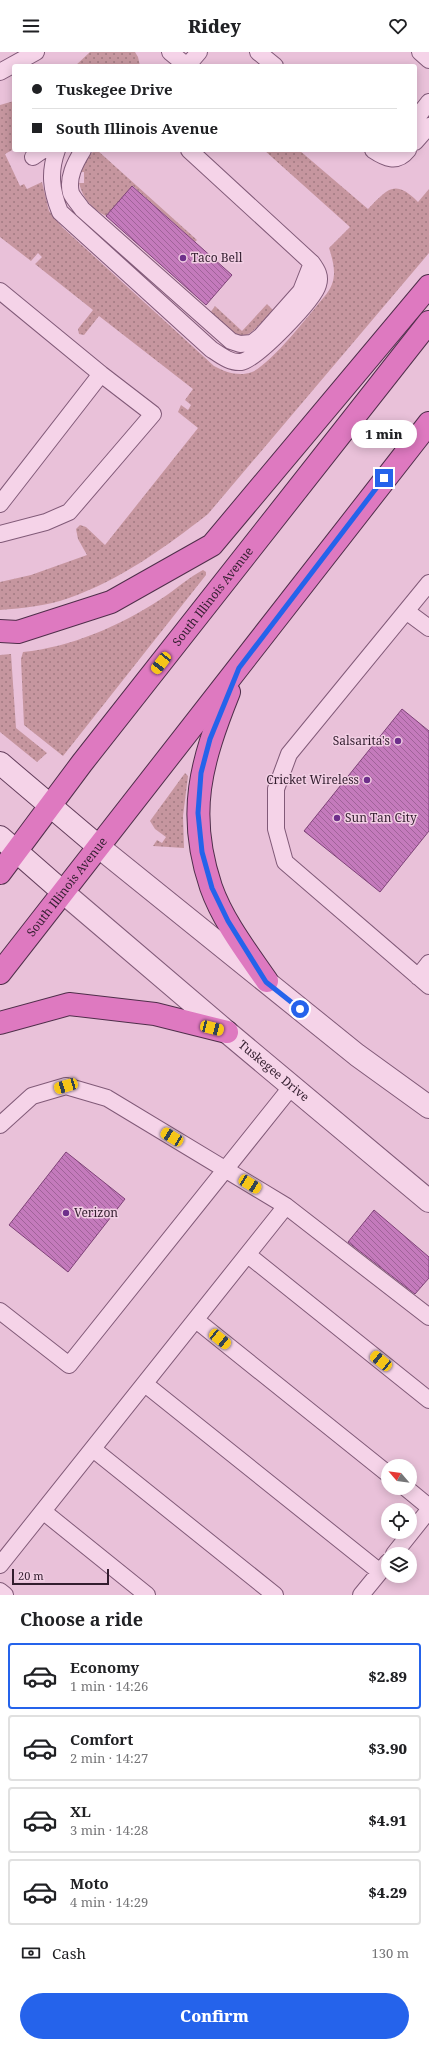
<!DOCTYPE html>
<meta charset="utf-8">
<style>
:root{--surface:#fff;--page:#f2f2f2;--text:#202124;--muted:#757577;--line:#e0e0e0;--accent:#2563eb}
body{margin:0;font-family:"Noto Serif",serif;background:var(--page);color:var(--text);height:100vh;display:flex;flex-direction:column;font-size:15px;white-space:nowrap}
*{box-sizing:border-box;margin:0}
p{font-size:13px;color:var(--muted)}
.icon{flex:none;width:22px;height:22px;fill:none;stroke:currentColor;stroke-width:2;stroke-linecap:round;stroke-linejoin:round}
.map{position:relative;height:1543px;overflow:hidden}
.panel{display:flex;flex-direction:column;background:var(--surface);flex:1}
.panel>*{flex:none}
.guide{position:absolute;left:12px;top:12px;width:405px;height:88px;border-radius:4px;box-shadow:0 2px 10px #0003;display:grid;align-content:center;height:88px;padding:0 20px;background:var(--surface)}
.needle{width:26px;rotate:298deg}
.controls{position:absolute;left:381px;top:1407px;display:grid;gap:8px}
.controls a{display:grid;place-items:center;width:36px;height:36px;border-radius:50%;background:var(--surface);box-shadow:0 2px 10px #0003;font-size:20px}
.scale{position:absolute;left:12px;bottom:10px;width:97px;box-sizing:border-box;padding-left:4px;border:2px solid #321d2e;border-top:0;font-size:11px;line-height:14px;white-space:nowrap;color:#321d2e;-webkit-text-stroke:3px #f2cfe4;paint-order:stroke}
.end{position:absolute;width:18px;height:18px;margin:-9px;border:5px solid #2563eb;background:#fff;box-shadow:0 0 0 2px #fff}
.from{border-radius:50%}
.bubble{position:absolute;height:28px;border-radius:14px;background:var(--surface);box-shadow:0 2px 10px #0003;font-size:13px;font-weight:800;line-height:28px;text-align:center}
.car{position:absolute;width:12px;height:24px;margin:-12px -6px;border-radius:5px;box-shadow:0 0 3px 1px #0007;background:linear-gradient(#f5c518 24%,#345 0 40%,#f5c518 0 76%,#345 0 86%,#f5c518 0)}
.guide b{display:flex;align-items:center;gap:14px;height:38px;font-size:15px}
.guide b+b{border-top:1px solid var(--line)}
.guide i{width:10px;height:10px;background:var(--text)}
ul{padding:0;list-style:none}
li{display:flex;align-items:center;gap:12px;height:66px;margin:0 8px 6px;padding:0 12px;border:2px solid var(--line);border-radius:4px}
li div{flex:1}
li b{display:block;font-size:15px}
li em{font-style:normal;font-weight:800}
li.active{border-color:var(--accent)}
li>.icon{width:36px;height:36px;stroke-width:1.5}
h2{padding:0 20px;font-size:18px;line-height:48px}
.pay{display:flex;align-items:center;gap:10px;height:44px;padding:0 20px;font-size:15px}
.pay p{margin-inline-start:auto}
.cta{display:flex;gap:8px;margin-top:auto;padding:8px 20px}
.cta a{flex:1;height:46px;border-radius:24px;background:var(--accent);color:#fff;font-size:16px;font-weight:800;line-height:46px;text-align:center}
header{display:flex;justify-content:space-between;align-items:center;height:52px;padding:0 20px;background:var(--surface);font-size:18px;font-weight:800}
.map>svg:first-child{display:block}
</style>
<header><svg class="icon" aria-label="menu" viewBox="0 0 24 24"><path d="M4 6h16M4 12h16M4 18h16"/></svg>Ridey<svg class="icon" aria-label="heart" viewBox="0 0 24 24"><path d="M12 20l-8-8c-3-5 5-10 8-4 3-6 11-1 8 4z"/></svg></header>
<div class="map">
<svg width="429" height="1543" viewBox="0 0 429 1543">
<defs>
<pattern id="grass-dots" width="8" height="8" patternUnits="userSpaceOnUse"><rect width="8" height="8" fill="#c6969f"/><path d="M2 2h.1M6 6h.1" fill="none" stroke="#a17a82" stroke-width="1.8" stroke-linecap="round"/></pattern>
<pattern id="building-back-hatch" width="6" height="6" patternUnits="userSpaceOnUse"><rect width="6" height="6" fill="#c47abc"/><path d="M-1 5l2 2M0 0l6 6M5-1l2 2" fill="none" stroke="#a06399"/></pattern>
</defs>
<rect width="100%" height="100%" fill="#e9c1d9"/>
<path fill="url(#grass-dots)" d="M 90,0 L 135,0 L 138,5 L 140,14 L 75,14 Z
M 14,49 L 14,97 L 5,102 L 20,134 L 24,132 L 27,137 L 42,130 L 49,159 L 62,175 L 214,314 C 225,320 239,325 252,320 C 271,312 309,263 324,245 C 338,229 335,215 329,196 L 350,175 L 264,98 L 299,98 L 368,157 C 387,138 394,126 418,150 L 429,137 L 429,201 L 208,462 C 166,495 120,528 69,546 C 47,554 23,556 0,558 L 0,530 L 31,523 L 87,503 L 78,487 L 76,477 L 80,473 L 86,475 L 105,493 L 198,376 L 178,360 L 181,353 L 188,358 L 191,353 L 185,348 L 193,337 L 99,264 L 84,283 L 79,282 L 78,277 L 93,258 L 35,212 L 42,205 L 38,201 L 31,209 L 0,185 L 0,53 Z
M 95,98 L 97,98 L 197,188 L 195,190 L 133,134 L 106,164 C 92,157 83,147 79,131 L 84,131 L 84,120 L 80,120 L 86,106 Z
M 267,252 L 273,258 C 241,293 245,291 210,261 L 215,254 L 242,279 Z
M 203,518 L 206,520 L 206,523 L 63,704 L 24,673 L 21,607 L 23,600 C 71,595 120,574 161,547 C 175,538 189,525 203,518 Z
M 11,602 L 16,676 L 47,701 L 37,710 L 0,680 L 0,603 Z
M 185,721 L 188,724 L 183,764 L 184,796 L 153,794 L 157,788 L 162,791 L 166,785 L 155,777 L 150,769 Z"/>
<path fill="url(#building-back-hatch)" stroke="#7e4278" d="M 132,134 L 232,223 L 206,253 L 106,164 Z
M 402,657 L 429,679 L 429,779 L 380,840 L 304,779 Z
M 66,1100 L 125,1147 L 68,1220 L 9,1173 Z
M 374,1158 L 429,1205 L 429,1226 L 415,1242 L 348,1190 Z"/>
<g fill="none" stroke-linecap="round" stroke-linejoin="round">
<defs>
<path id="service" d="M 170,0 L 187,14
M 258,0 L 275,14
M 420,0 L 429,8
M 187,14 L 199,0
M 0,20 L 36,0
M 415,68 L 429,50
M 415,90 L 429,74
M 57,98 C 49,120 51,138 60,160 L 211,297 C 220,303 230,311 241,310 C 256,308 314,248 318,233 C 321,224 317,218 312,211 L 189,98
M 83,98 C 75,111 67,126 71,141 C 73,146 79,152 82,157 L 231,289 L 240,292 L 252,291 L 261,284 L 301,239 L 312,211
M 373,98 C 385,106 397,112 408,98
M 33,105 L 43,98
M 0,239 L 101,322 L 0,452
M 0,482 L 46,470 L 69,460 L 153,362 L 101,322
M 429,531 L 289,702 L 276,737 L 276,777 L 285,810 L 429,934
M 406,559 L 429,576
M 418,925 L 429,911
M 0,1073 L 32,1044 L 66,1034 L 107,1046 L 286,1154 L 429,1265
M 248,1203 L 429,1348
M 0,1259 L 69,1313 L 292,1034
M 196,1268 L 388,1422
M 145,1332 L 380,1520
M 93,1397 L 275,1543
M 406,1436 L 429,1455
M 44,1460 L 147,1543
M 394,1502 L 429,1458
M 0,1513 L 286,1154
M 0,1539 L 5,1543
M 361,1543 L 388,1510"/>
<g id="tertiary">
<path d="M 99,795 L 357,1003 L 429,1055"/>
<path id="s1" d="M 64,841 L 227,980 L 429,1149"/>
</g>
<path id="secondary" d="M 0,711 L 99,795
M 0,785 L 64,841"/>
<g id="trunk">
<path d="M 0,579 L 18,580 L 111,550 L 212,493 L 429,234"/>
<path d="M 229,640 C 201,710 186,761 211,835 C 223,869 247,900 267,929"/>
<path id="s2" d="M 0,821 L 82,711 L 429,270"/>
<path id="s3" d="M 0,921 L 429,371"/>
<path d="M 0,971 L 69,952 L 155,962 L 227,980"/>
</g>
</defs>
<use href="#service" stroke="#815a78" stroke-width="18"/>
<use href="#tertiary" stroke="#815a78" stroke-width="24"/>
<use href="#secondary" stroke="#633d5b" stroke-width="24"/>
<use href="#trunk" stroke="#4f2e4a" stroke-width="24"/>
<use href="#service" stroke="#f5d3e8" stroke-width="16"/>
<use href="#tertiary" stroke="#f5d3e8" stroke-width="22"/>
<use href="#secondary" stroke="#f5d3e8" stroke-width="22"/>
<use href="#trunk" stroke="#de79c0" stroke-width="22"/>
</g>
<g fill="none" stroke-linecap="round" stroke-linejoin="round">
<path stroke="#2563eb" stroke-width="5" d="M 300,957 L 266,930 L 228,869 L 212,836 L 202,800 L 198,761 L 201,721 L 210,687 L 239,616 L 384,426"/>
</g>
<g fill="#6e2f8b" stroke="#f2cfe4" stroke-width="1.5">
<circle cx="183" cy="206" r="4"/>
<circle cx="398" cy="689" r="4"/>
<circle cx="367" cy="728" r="4"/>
<circle cx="337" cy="766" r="4"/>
<circle cx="66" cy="1161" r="4"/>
</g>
<g text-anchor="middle" stroke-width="3" stroke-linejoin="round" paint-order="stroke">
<g font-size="12" fill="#321d2e" stroke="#f2cfe4" text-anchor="start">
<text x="191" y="210">Taco Bell</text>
<text x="390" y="693" text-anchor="end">Salsarita's</text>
<text x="359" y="732" text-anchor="end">Cricket Wireless</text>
<text x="345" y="770">Sun Tan City</text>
<text x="74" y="1165">Verizon</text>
</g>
<g font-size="12" fill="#321d2e" stroke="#f2cfe4">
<text dy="4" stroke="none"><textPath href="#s2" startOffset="349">South Illinois Avenue</textPath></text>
<text dy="4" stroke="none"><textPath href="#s3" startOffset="109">South Illinois Avenue</textPath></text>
<text dy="4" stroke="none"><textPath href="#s1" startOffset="275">Tuskegee Drive</textPath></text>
</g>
</g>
</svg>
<div class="controls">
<a><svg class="needle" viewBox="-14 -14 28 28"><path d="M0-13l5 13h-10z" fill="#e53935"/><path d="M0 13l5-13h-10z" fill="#757577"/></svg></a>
<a><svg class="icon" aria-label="locate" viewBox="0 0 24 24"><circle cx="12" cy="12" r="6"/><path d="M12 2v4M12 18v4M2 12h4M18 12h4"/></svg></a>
<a><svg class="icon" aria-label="layers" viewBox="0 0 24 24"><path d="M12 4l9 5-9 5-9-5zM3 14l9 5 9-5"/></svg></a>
</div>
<div class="scale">20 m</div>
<i class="end from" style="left:300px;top:957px"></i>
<i class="end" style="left:384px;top:426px"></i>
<div class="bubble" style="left:351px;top:368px;width:66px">1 min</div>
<i class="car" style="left:161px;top:611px;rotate:218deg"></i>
<i class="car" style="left:212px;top:976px;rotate:104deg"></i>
<i class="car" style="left:66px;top:1034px;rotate:254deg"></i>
<i class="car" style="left:172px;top:1085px;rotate:301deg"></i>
<i class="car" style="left:250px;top:1132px;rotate:122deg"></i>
<i class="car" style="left:220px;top:1287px;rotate:129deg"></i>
<i class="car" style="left:381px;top:1309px;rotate:309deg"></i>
<div class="guide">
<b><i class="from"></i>Tuskegee Drive</b>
<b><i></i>South Illinois Avenue</b>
</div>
</div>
<section class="panel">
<h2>Choose a ride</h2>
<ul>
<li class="active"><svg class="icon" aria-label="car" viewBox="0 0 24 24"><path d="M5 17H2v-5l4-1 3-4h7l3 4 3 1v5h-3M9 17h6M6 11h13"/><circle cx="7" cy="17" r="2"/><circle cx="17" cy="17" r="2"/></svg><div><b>Economy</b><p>1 min · 14:26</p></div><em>$2.89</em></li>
<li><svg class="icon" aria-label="car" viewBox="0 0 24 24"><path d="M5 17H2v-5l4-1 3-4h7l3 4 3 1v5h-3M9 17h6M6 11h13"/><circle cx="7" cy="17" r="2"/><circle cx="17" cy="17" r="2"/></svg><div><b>Comfort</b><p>2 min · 14:27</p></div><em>$3.90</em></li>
<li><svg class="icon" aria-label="car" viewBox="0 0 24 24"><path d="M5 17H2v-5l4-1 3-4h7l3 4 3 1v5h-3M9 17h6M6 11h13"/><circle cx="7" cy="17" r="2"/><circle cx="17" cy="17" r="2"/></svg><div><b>XL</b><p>3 min · 14:28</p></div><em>$4.91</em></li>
<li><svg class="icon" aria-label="car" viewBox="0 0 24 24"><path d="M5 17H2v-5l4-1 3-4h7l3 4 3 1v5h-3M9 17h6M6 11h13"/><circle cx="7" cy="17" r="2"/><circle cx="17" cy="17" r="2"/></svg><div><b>Moto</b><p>4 min · 14:29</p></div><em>$4.29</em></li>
</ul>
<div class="pay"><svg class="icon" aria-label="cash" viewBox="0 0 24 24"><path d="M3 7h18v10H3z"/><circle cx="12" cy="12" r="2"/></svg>Cash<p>130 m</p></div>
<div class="cta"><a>Confirm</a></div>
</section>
